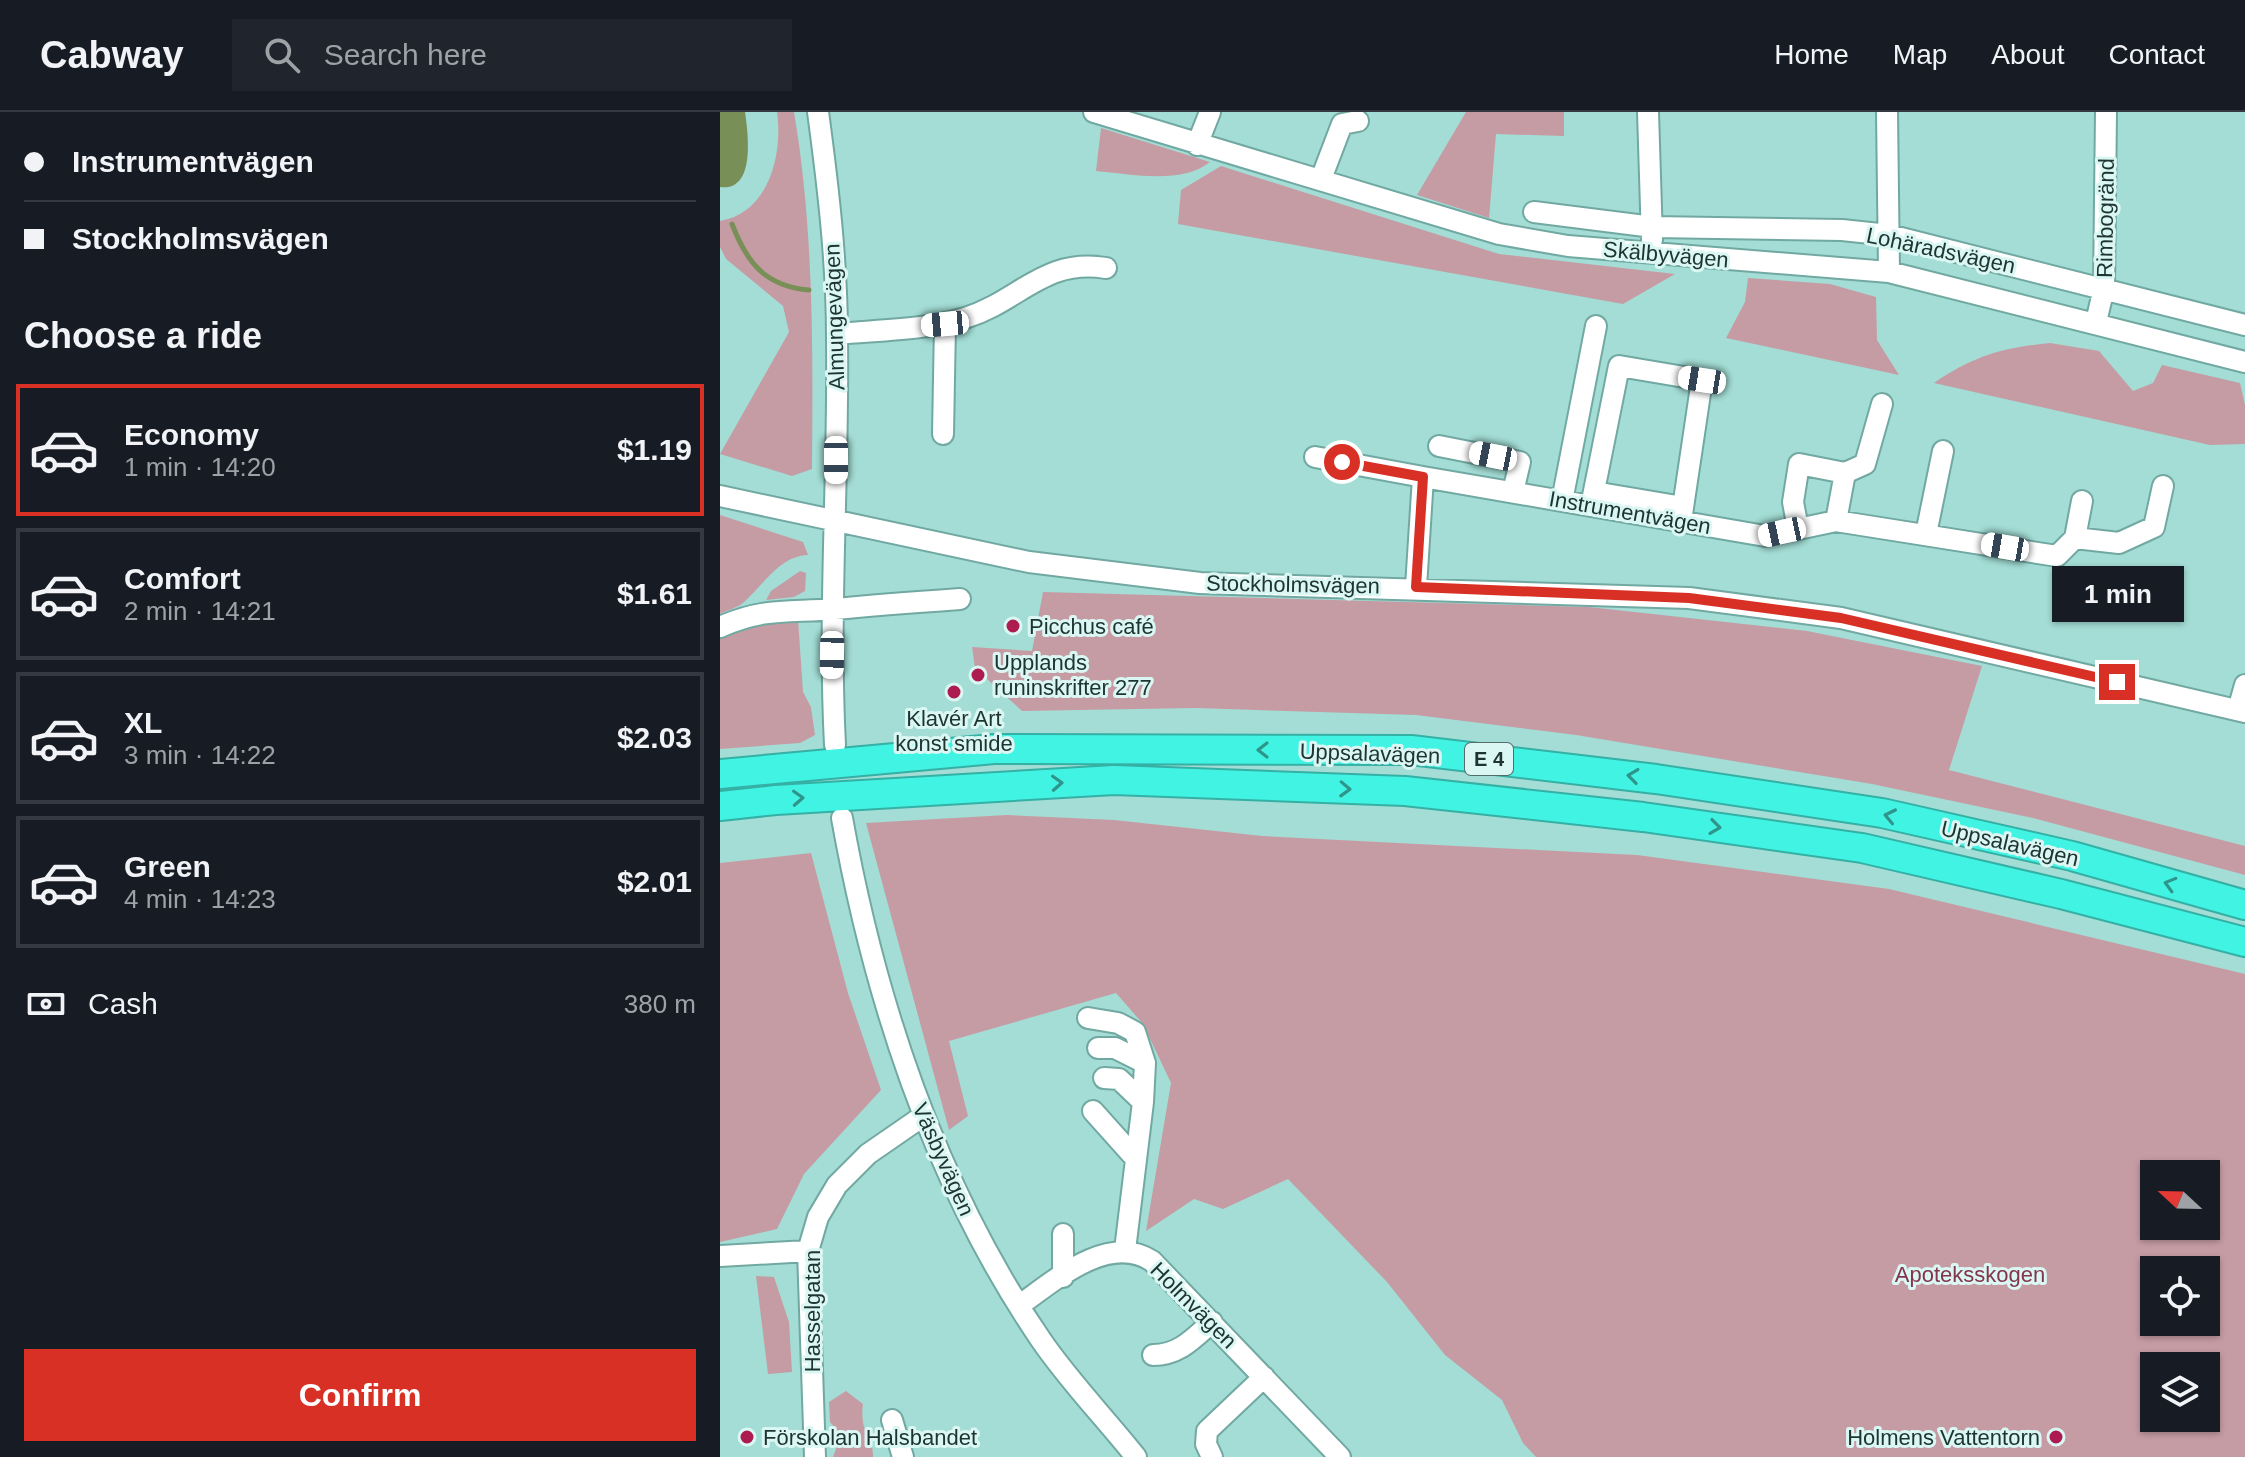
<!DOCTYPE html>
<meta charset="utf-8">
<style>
:root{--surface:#171b24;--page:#20242c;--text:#f1f3f6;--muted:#9ea1a6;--line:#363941;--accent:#d93025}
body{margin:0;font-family:Helvetica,sans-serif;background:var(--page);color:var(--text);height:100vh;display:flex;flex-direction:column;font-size:30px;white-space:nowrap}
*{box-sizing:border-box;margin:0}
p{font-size:26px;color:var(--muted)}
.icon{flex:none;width:44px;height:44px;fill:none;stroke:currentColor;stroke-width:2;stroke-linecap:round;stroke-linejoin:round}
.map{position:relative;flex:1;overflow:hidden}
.sheet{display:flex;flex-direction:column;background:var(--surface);width:720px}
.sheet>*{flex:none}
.guide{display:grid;align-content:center;height:176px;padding:0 24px;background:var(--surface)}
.needle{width:52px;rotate:292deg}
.buttons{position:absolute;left:1420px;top:1048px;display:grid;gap:16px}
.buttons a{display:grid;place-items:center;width:80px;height:80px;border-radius:0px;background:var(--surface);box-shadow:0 2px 6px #0004;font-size:40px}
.end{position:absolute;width:36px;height:36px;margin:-18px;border:10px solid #d93025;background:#fff;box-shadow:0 0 0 4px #fff}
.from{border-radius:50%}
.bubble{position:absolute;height:56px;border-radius:0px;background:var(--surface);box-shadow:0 2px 6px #0004;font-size:26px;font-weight:600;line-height:56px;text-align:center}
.car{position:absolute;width:24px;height:48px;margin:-24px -12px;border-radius:10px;box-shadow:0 0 6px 2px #0007;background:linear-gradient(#fff 24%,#345 0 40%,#fff 0 76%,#345 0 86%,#fff 0)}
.guide b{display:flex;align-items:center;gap:28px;height:76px;font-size:30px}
.guide b+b{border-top:2px solid var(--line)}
.guide i{width:20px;height:20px;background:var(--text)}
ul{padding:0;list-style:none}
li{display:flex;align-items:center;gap:24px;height:132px;margin:0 16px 12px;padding:0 8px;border:4px solid var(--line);border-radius:0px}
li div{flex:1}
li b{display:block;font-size:30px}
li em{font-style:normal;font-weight:600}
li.selected{border-color:var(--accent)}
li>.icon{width:72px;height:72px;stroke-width:1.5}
h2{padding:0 24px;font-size:36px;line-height:96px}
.pay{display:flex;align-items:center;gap:20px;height:88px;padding:0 24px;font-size:30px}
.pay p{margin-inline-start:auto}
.primary-button{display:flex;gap:16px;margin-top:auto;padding:16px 24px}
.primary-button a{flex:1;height:92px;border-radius:0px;background:var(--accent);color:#fff;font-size:32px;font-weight:600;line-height:92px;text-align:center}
header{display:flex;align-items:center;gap:48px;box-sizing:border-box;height:112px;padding:0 40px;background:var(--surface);border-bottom:2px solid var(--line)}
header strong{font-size:38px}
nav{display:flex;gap:44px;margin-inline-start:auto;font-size:28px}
.search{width:560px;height:72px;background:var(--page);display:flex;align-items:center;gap:20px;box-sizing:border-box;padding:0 28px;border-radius:0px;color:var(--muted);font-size:30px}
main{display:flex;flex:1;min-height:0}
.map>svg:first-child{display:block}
</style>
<header>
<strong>Cabway</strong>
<div class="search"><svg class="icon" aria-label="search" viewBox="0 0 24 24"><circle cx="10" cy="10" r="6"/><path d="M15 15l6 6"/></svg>Search here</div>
<nav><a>Home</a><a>Map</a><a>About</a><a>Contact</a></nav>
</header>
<main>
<section class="sheet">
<div class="guide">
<b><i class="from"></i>Instrumentvägen</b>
<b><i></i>Stockholmsvägen</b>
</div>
<h2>Choose a ride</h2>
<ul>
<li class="selected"><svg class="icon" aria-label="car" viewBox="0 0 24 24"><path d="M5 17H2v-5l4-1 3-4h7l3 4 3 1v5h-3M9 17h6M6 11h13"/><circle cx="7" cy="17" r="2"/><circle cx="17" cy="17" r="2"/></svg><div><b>Economy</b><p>1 min · 14:20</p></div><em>$1.19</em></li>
<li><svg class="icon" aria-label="car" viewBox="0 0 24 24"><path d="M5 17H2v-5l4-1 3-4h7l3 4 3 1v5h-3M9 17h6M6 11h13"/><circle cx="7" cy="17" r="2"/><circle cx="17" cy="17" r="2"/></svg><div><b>Comfort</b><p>2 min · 14:21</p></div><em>$1.61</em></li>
<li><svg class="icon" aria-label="car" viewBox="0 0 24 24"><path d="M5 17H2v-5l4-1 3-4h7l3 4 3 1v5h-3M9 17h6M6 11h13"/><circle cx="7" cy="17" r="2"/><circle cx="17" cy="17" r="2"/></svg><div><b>XL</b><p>3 min · 14:22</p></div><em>$2.03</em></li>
<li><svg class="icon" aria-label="car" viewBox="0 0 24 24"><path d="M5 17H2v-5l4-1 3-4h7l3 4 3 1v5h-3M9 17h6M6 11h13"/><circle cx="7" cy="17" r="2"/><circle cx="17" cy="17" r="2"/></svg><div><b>Green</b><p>4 min · 14:23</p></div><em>$2.01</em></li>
</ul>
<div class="pay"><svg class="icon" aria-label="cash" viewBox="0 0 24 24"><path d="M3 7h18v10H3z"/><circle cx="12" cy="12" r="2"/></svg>Cash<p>380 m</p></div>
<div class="primary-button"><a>Confirm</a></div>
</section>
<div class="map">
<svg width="1525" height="1345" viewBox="0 0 1525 1345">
<rect width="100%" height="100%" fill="#a3ddd5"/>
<path fill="#c69ca4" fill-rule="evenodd" d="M 57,0 L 74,0 C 94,118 93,238 92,357 L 72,364 L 0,342 L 69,220 L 63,194 L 6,147 L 0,135 L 0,109 C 49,101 63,42 57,0 Z
M 746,0 L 844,0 L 844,24 L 776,22 L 769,106 L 697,83 Z
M 381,16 L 490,50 C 461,73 411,62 376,59 Z
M 501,54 L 779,142 L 955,162 L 903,192 L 458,112 L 461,78 Z
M 1028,166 L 1110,172 L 1156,185 L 1157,228 L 1179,263 L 1006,226 L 1025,190 Z
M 1330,231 L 1379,239 L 1413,279 L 1433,271 L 1442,253 L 1520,271 L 1525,293 L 1525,332 L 1490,333 L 1214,271 C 1254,244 1281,236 1330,231 Z
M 0,403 L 83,430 L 88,443 C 59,444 43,474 23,491 C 17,496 7,498 0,502 Z
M 80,459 L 86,461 L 85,479 L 74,485 L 46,488 L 51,479 Z
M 323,480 L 869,495 L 1087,519 L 1262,554 L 1229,658 L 1525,734 L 1525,763 L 1313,706 L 1152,672 L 856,623 L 696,603 L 475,596 L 302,599 L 255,556 L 252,535 L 312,539 Z
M 78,507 L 83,580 L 91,595 L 95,623 L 80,631 L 0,637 L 0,525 L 50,508 Z
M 287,703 L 394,708 L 542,724 L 917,743 L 1169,777 L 1525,862 L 1525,1345 L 816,1345 L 803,1331 L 782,1288 L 725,1243 L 667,1170 L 568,1067 L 503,1097 L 474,1087 L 426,1119 L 451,971 L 423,912 L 396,881 L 229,929 L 248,1004 L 229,1018 L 146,711 ZM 1434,1062 L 1486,1062 L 1486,1114 L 1434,1114 ZM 1434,1158 L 1486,1158 L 1486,1210 L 1434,1210 ZM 1434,1254 L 1486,1254 L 1486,1306 L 1434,1306 Z
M 91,741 L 128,881 L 161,978 L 84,1062 L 57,1117 L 0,1130 L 0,751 Z
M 36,1164 L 54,1165 L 69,1210 L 72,1260 L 48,1262 Z
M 126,1279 L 143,1292 C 139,1322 154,1325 153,1345 L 113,1345 L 121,1323 L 110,1310 L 109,1290 Z"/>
<path fill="#798f58" d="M 0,0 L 25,0 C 28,21 36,80 0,75 Z"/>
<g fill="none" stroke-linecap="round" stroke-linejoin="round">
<path stroke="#798f58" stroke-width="5" d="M 12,112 C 27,151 45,174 89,178"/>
<defs>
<path id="minor" d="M 98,0 C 108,74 117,150 117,225 C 119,361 108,497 115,633
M 374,0 L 779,122 L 848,134 L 1169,160 L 1525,250
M 928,0 L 932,128
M 1167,0 L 1169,160
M 477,33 L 490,0
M 601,67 L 622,12 L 638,9
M 814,100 L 933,115 L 1122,118 L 1169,123 L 1525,213
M 1376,210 L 1384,176 L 1386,0
M 117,222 C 160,218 205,218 245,206 C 300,189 323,146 386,156
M 223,322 L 225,212
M 719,334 L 800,350 L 793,380
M 595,345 L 703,365
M 1125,361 L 1145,352 L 1162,292
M 874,380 L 963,395
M 0,384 L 309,450 L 480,471 L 969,486 L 1121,506 L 1525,600
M 842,389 L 876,214
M 871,394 L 899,254 L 982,268 L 961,409
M 1078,417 L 1073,390 L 1079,352 L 1125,361 L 1116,409
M 1206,422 L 1223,339
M 1355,426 L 1362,389
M 696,475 L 703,365 L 1045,424 L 1116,409 L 1337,444 L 1355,426 L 1399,431 L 1434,415 L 1443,374
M 0,515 C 45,495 69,501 115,497 C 157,493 198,490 240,487
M 1518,598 L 1525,573
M 122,706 C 155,890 214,1071 321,1228 C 349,1269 385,1306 416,1345
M 368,906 L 398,911 L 415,920 L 425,951 L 423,990 L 405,1138
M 378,936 L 395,936 L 425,951
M 384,966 L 399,967 L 423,990
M 373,999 L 416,1047
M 0,1144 L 88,1139
M 343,1165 L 343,1122
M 300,1193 C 336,1167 389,1121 432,1149 L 620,1345
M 433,1243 C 459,1243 473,1227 492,1210
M 172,1308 L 183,1345
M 95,1345 L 88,1139 L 98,1105 L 117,1073 L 148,1042 L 203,1004
M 492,1345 L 486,1332 L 487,1319 L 544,1265"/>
<path id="highway" d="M 0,662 L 274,637 L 691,638 L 936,667 L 1162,701 L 1352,744 L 1525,793
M 0,694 L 56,688 L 394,668 L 685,679 L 923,705 L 1142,736 L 1341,782 L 1525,830"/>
</defs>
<use href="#minor" stroke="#71a9a2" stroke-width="24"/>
<use href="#highway" stroke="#34b0a5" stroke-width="32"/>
<use href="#minor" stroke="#fff" stroke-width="20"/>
<use href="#highway" stroke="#41f3e3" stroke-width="28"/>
</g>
<defs><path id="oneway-chevron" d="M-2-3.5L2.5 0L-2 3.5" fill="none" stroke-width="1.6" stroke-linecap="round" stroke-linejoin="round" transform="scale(2)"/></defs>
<g stroke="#2f948a">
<use href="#oneway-chevron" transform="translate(543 638) rotate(-180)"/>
<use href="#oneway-chevron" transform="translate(913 664) rotate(-173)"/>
<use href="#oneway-chevron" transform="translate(337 671) rotate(-3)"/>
<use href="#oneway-chevron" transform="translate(625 677) rotate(2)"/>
<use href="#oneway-chevron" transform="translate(78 686) rotate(-3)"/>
<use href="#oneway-chevron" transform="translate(1170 704) rotate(-168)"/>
<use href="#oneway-chevron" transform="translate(995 715) rotate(8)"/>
<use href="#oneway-chevron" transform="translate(1450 772) rotate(-164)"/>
</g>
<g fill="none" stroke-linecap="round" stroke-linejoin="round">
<path stroke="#d93025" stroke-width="10" d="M 622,350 L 703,365 L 696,475 L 969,486 L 1121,506 L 1397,570"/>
</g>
<g fill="#ad1c51" stroke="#dbf7f3" stroke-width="3">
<circle cx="293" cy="514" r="8"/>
<circle cx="258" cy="563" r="8"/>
<circle cx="234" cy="580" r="8"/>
<circle cx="27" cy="1325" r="8"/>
<circle cx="1336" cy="1325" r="8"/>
</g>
<g text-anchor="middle" stroke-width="6" stroke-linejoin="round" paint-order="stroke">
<rect fill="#dbf7f3" stroke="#566e6b" stroke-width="2" x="745" y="631" width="48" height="32" rx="6"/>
<g font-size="20" font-weight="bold" fill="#1d3431">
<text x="769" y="654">E 4</text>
</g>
<g font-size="22" fill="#1d3431" stroke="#dbf7f3">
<text transform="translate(1385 106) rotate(-89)" y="8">Rimbogränd</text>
<text transform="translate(1221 138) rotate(12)" y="8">Lohäradsvägen</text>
<text transform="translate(946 142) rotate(5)" y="8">Skälbyvägen</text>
<text transform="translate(114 205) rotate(-92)" y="8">Almungevägen</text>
<text transform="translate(910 400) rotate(10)" y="8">Instrumentvägen</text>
<text transform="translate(573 472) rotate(1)" y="8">Stockholmsvägen</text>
<text transform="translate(650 641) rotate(2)" y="8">Uppsalavägen</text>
<text transform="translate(1290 731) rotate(13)" y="8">Uppsalavägen</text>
<text transform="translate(224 1047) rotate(66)" y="8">Väsbyvägen</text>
<text transform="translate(474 1193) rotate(45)" y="8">Holmvägen</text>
<text transform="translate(92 1199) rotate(-90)" y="8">Hasselgatan</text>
</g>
<g font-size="22" fill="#1d3431" stroke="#dbf7f3" text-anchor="start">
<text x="309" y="522">Picchus café</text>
<text x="274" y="558">Upplands<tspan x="274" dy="25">runinskrifter 277</tspan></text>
<text x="234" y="614" text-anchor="middle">Klavér Art<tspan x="234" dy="25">konst smide</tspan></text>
<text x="43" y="1333">Förskolan Halsbandet</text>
<text x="1320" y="1333" text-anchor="end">Holmens Vattentorn</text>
</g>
<g font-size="22" fill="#85354b" stroke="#dbf7f3">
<text x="1250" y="1170">Apoteksskogen</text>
</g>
</g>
</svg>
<div class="buttons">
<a><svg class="needle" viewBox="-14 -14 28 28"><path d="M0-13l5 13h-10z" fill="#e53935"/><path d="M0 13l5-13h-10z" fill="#9ea1a6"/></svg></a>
<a><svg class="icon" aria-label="locate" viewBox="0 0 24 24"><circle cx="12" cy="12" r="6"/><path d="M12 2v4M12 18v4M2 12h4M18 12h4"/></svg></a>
<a><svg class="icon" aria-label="layers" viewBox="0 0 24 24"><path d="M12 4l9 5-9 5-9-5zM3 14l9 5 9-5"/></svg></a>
</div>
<i class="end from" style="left:622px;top:350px"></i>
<i class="end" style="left:1397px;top:570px"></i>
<div class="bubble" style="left:1332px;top:454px;width:132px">1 min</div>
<i class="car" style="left:225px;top:212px;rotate:265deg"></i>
<i class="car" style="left:982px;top:268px;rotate:279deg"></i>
<i class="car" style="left:773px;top:344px;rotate:281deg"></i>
<i class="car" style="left:116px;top:348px;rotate:180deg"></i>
<i class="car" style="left:1062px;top:420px;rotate:258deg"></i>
<i class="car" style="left:1285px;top:435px;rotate:280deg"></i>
<i class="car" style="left:112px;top:543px;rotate:181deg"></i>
</div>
</main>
